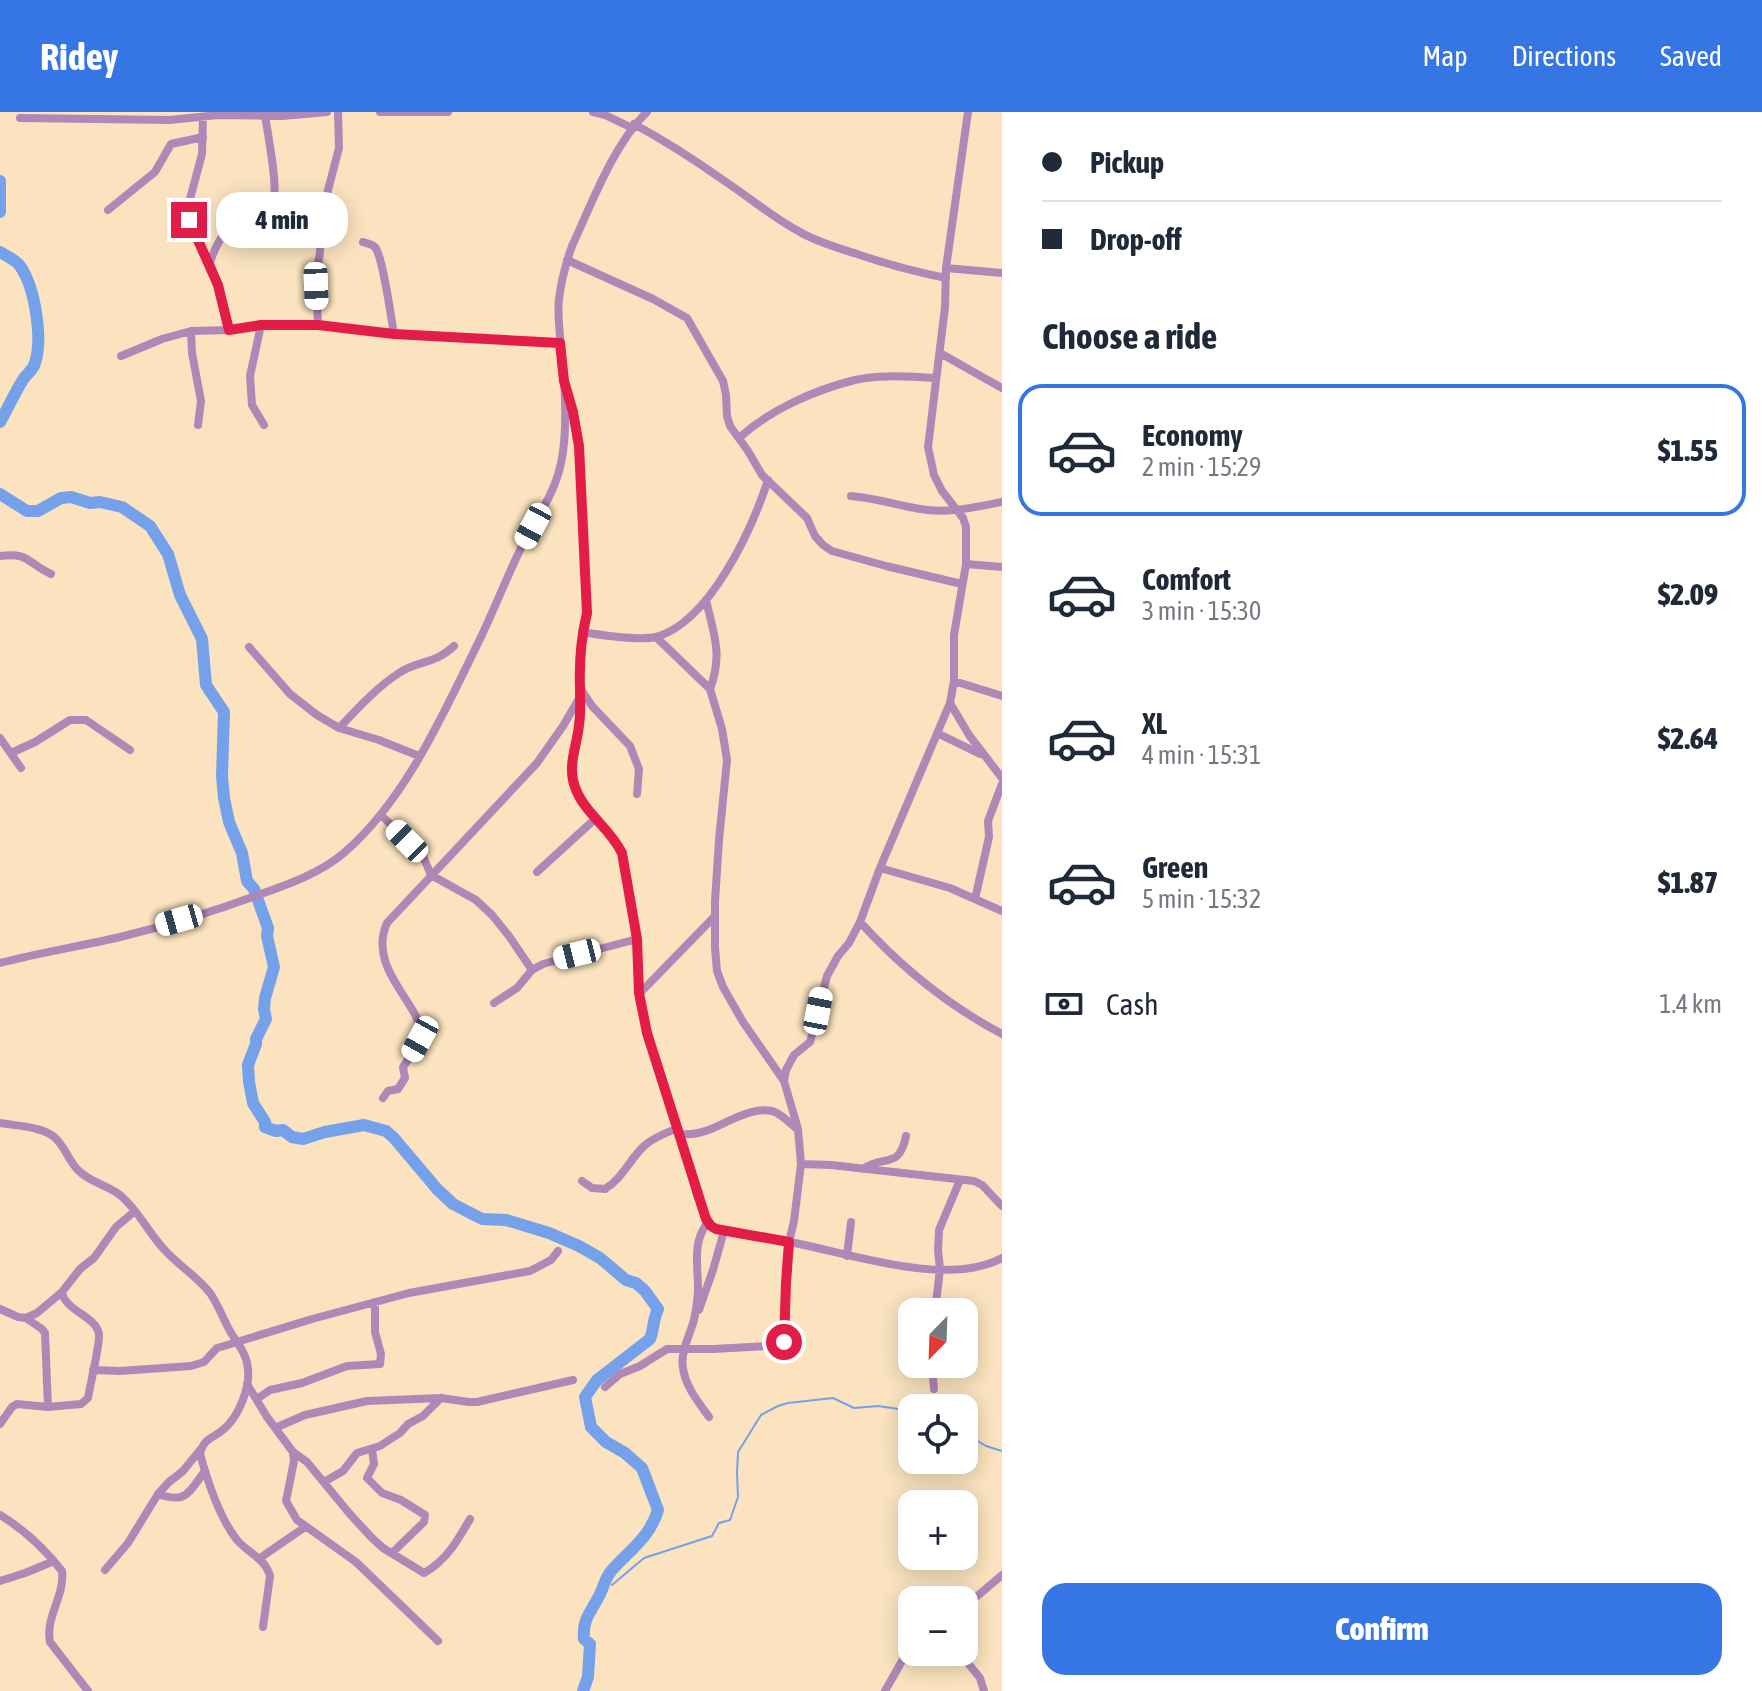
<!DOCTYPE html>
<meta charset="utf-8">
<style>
:root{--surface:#fff;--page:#f2f2f3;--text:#1f2937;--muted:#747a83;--line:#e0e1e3;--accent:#3676e4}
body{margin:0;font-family:"Asap Condensed",sans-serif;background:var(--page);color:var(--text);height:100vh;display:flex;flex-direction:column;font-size:30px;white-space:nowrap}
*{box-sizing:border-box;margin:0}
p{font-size:26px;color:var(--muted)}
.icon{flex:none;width:44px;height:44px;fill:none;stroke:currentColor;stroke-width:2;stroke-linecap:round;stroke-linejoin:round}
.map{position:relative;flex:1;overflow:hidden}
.sheet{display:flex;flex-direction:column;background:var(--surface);width:760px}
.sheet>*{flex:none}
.top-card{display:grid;align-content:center;height:176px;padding:0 40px;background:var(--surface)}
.needle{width:52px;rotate:203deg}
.buttons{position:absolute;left:898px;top:1186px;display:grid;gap:16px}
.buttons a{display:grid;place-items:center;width:80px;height:80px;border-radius:16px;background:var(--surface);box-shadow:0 4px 20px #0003;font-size:40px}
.end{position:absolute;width:36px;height:36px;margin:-18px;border:10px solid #e11d48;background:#fff;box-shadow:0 0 0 4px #fff}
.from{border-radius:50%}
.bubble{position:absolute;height:56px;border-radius:24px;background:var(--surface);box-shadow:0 4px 20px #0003;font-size:26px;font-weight:800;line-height:56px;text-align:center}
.car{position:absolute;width:24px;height:48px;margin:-24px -12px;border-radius:10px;box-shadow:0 0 6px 2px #0007;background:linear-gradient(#fff 24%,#345 0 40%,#fff 0 76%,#345 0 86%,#fff 0)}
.top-card b{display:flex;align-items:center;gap:28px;height:76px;font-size:30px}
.top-card b+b{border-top:2px solid var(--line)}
.top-card i{width:20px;height:20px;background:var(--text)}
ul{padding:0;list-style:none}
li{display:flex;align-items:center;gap:24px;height:132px;margin:0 16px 12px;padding:0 24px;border:4px solid transparent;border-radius:24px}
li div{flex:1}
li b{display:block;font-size:30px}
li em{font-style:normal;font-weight:800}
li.on{border-color:var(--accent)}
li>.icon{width:72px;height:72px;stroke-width:1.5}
h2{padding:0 40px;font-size:36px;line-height:96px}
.pay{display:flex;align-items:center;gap:20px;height:88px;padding:0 40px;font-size:30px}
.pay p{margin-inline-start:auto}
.cta{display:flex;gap:16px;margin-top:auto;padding:16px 40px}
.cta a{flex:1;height:92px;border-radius:24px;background:var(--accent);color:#fff;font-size:32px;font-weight:800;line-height:92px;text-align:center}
header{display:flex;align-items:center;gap:48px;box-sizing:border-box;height:112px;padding:0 40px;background:var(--accent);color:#fff}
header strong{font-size:38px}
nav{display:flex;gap:44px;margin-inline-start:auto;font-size:28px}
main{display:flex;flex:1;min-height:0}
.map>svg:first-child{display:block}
</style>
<header>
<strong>Ridey</strong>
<nav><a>Map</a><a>Directions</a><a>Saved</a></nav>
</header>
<main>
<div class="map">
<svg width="1002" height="1579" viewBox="0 0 1002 1579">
<rect width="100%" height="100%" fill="#fae3be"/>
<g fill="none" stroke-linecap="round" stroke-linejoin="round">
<path stroke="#75a1eb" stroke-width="2" d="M 964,1321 L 986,1334 L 1002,1339
M 612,1473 L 644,1446 L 712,1424 L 719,1411 L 730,1408 L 738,1385 L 737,1361 L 738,1340 L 761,1303 L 778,1294 L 788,1291 L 833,1286 L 854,1296 L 878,1294 L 912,1299"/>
<path stroke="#75a1eb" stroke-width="12" d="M 0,69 L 0,100
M 0,140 C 6,144 16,148 20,154 C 35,175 43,227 35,251 C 33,258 28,261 24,266 C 15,280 8,296 0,310
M 0,382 L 27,399 L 38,399 L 61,386 L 71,385 L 90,391 L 100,390 L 122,395 L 150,414 L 168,442 L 180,483 L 202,527 L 206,573 L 224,600 L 222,664 L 224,686 L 229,710 L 242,741 L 247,769 L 254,777 L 268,816 L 267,824 L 274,855 L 265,886 L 264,897 L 266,907 L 256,927 L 256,932 L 248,953 L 249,970 L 253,991 L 265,1010 L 265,1015 L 276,1019 L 283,1018 L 292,1025 L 303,1027 L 325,1020 L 364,1013 L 386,1019 L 394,1026 L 437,1077 L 453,1092 L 482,1107 L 506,1108 L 549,1121 L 579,1134 L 600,1146 L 626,1168 L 636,1171 L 645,1179 L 658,1197 C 653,1207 654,1217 650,1227 L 597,1268 L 585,1285 L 591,1315 L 606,1330 L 625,1341 L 642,1356 L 658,1398 C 650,1425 630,1438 612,1458 C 604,1467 604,1476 598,1486 C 590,1501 582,1509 584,1527 L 590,1532 L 588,1565 L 583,1579"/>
<path stroke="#af88b7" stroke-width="8" d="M 380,0 L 448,0
M 593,0 L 605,3 L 632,16
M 203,5 L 202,42 L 190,87 L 189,108 L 198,131 L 210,151
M 20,6 L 170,8 L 218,3 L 283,4 L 327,0
M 634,12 C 665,29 695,48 723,68 C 749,85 772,105 800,120 C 817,130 838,136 857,142 C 886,152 916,160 946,166
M 108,98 L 155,60 L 171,32 L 203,25
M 363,130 C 367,131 372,132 375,135 C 383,145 391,206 394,222
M 567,148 L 653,187 L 687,206 L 723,269 L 726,283 L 727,304 L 730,314 L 748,339 L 762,363 L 807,406 L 815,424 L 823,433 L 832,439 L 886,454 L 962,472
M 946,156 L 1002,161
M 261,213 L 250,264 L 252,293 L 264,313
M 318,213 L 316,165 L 320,140 L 321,105 L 339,36 L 338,0
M 229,218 L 218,173 L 210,151 C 217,127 232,107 257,97 C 262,95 269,95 273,89 C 279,78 267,18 265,3
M 191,219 L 192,241 L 201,289 L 198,313
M 940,241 L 1002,276
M 121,244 L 162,227 L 191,219 L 229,218 L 261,213 L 318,213 L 394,222 L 560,231
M 567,277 L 577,318 L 579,334 L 587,501 C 581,526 579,550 580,576 C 580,588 581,601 579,613 C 577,634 567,654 575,675 C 584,701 610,716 622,741 L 637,827 L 639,881 L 647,921 L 678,1016 L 697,1083 L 706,1107 L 711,1114 L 716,1117 C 741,1123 765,1126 790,1130 C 849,1141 946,1176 1002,1146
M 739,326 C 770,298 814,278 855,268 C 880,262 910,265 936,266
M 851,384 C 876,386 895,393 920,397 C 947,402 975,395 1002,390
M 0,444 C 29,440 27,451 51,462
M 966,452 L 1002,455
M 706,488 C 714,523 723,542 710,577
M 582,520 C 601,523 638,529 656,525 C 710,510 752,417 768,368
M 656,525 L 710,577 L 722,617 L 727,648 L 719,728 L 715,789 L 715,836 L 717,859 L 723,875 L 743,910 L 784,969
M 249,535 L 290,582 L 317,603 L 339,616 L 379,628 L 419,644
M 954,569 L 1002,584
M 580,576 L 592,594 L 630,634 L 639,657 L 637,682
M 950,591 L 969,623 L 1002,666
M 339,616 C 357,597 377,575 399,561 C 418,548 434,553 454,534
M 937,621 L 980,642
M 0,626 L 21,656
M 11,641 L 35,630 L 70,608 L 86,608 L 130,638
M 381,703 L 423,744 L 431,763 L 476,788 L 492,803 L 509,824 L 532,858
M 880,756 L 950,776 L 1002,799
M 537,760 L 595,707
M 975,787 L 989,725 L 988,709 L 1002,672
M 860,810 C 900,854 949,894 1002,922
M 0,851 C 41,840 83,834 124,824 C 169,813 215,799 258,783 C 287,773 321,761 345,740 C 407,686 444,600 480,527 C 494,498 506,467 520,438 C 534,410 555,382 561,351 C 568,320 565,274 562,242 C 560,224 557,205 559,187 C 561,170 566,151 572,134 C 592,91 613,33 647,0
M 640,881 L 714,805
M 494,891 L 517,876 L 532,858 L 543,852 L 637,827
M 383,986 L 388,979 L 398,977 L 405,966 L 403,955 C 408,947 417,938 420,928 C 429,897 365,860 387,811 L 537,651 L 563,614 L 580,585
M 0,1011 C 17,1014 39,1014 53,1024 C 64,1032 68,1048 78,1058 C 89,1070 107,1073 120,1083 C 137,1097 147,1118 162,1135 C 176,1152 196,1163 210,1181 C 218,1192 223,1207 230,1219 C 237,1231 247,1242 248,1257 C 250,1276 239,1304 224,1317 C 213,1327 204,1325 200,1342 C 208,1370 219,1405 237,1428 C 248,1441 265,1446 270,1464 L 263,1515
M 680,1022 C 690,1023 701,1021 711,1017 C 728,1010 758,991 777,1001 C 784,1005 791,1012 797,1017
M 801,1052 L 831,1053 L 974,1069 L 982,1073 L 1002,1094
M 863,1057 C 885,1042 899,1058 906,1024
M 582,1069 L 592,1076 L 605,1077 C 622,1067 630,1047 644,1034 C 654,1025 666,1021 678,1016
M 708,1110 C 692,1130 698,1153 698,1176 C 698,1186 696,1198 694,1208 C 690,1223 680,1240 683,1256 C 685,1274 699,1291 709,1305
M 847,1144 L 851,1110
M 0,1197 L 18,1205 L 26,1206 L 37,1201 L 62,1180 L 80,1157 L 94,1146 L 116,1115 L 135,1099
M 699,1198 L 713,1158 L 724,1119
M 935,1200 L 940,1157 L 938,1138 L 939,1118 L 960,1068
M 26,1206 L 42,1217 L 45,1221 L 48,1295
M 932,1252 L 934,1277
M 93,1258 L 120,1259 L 191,1254 L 204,1250 L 217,1236 L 224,1234 L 312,1207 L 409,1181 L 530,1159 L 551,1148 L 558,1139
M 247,1272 L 267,1305 L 293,1340 L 307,1350 L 349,1401 L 371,1425 L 383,1436 L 424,1461 C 446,1449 458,1428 470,1407
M 605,1275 L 620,1262 L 640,1254 L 667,1237 L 713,1237 L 771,1234 L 782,1232 L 785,1229 L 786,1171 L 789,1130 L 794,1109 L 801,1052 L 798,1017 L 784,969 L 786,958 L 794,943 L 810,930 L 827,864 L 838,844 L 849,831 L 860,810 L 880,756 L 950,591 L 954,569 L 954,523 L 966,452 L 966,415 L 963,406 L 942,379 L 934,363 L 928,335 L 945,195 L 946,156 L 968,0
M 257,1287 L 270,1278 L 302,1271 L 347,1254 L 380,1252 L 381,1242 L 375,1220 L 375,1190
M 0,1312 L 12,1295 L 17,1292 L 48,1295 L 81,1292 L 88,1286 C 90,1273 100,1233 99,1222 C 96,1204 65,1199 62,1180
M 275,1316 L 305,1303 L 367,1289 L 441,1286 L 469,1290 L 477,1290 L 573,1268
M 372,1337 L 374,1352 L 367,1366 L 382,1381 L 401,1388 L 425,1403 L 424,1410 L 392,1441
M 293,1340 L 294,1349 L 286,1389 L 297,1408 L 356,1450 L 438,1529
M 324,1370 L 343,1359 L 357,1341 L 380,1334 L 400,1321 L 408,1312 L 423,1304 L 441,1286
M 158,1382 C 187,1392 188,1381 205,1359
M 0,1403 C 25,1418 44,1436 62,1459 C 65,1484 45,1505 50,1530 L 88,1579
M 260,1446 L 305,1415
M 105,1458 L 128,1431 L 158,1382 L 169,1370 L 183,1359 L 200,1338
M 0,1469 L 25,1461 L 54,1449
M 964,1491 L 975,1486 L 1002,1463
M 959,1540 L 980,1566 L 984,1579
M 885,1579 L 906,1542 L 912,1526"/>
</g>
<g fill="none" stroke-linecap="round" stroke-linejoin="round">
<path stroke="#e11d48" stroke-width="10" d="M 189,108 L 218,173 L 229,218 L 261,213 L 318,213 L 394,222 L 560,231 L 564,269 L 573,300 L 579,334 L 587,501 C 581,526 579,550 580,576 C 580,588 581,601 579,613 C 577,634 567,654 575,675 C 584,701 610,716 622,741 L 637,827 L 639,881 L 647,921 L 706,1107 L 711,1114 L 716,1117 L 789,1130 L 786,1171 L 784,1230"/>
</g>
</svg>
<div class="buttons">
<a><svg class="needle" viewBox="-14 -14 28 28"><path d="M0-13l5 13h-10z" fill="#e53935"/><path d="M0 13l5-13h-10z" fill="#747a83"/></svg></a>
<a><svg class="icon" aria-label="locate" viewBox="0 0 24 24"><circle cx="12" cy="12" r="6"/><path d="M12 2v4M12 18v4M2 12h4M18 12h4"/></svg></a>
<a>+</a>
<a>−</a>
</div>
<i class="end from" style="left:784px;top:1230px"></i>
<i class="end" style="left:189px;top:108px"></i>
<div class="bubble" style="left:216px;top:80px;width:132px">4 min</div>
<i class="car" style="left:316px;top:174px;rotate:178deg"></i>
<i class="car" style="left:533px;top:414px;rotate:208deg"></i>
<i class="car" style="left:407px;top:729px;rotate:315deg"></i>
<i class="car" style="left:179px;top:808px;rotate:254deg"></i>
<i class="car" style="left:577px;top:842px;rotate:256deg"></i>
<i class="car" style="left:818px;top:899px;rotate:11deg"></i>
<i class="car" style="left:420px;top:927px;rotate:209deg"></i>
</div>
<section class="sheet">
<div class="top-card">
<b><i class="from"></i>Pickup</b>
<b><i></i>Drop-off</b>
</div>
<h2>Choose a ride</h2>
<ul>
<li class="on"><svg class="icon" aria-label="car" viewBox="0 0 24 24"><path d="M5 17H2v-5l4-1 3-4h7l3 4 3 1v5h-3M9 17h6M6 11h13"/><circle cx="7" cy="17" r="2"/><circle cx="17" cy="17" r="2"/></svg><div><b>Economy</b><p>2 min · 15:29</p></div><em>$1.55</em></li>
<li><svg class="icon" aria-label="car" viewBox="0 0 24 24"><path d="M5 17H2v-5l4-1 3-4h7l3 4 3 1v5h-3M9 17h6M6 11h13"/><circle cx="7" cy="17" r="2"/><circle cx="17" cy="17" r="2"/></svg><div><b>Comfort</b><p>3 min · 15:30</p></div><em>$2.09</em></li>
<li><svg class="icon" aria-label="car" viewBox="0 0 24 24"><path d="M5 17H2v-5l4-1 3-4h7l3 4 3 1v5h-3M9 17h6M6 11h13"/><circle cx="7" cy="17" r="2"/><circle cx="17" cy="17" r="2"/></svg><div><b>XL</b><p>4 min · 15:31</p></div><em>$2.64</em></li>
<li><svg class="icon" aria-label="car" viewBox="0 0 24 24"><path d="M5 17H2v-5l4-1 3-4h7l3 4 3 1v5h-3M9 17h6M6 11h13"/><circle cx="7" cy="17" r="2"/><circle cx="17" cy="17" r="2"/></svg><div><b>Green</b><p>5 min · 15:32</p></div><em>$1.87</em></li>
</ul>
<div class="pay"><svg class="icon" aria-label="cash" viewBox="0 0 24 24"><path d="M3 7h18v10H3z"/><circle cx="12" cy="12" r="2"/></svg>Cash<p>1.4 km</p></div>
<div class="cta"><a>Confirm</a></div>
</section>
</main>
